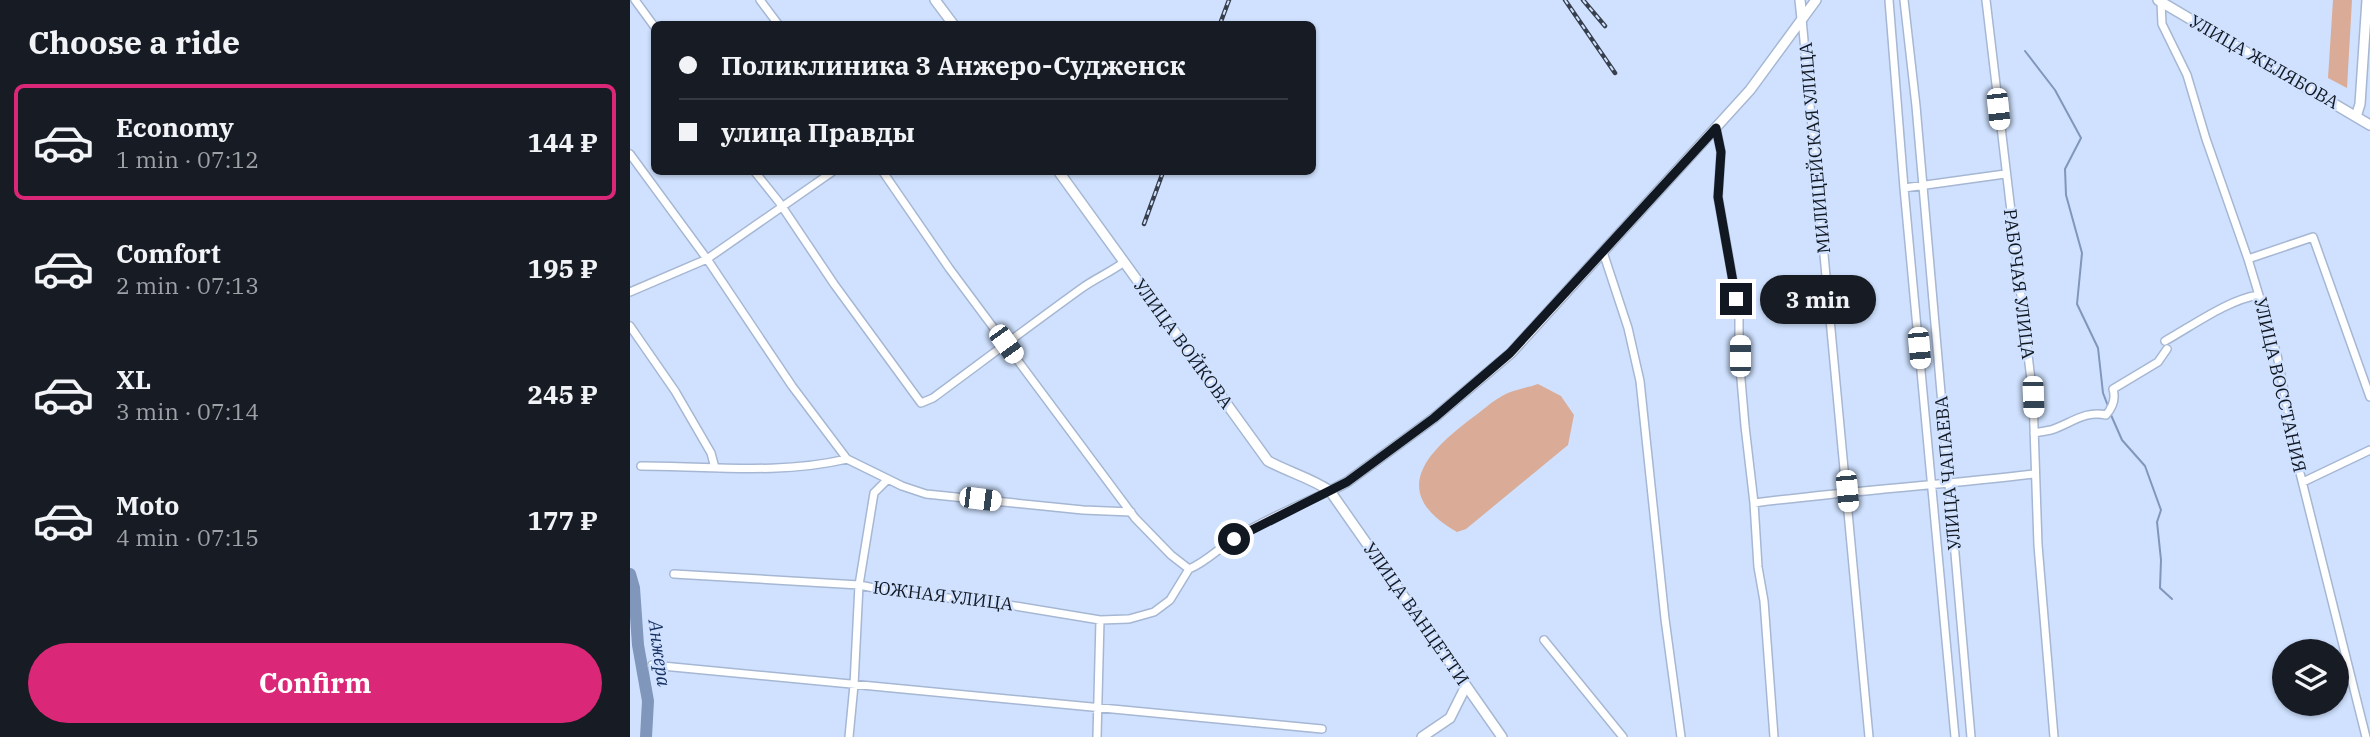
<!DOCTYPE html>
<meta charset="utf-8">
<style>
:root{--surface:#171b24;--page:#20242c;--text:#f1f3f6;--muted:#9ea1a6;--line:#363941;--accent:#db2777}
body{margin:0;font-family:"IBM Plex Serif",serif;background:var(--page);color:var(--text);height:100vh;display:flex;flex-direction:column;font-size:26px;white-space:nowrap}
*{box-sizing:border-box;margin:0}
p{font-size:23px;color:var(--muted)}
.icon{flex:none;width:38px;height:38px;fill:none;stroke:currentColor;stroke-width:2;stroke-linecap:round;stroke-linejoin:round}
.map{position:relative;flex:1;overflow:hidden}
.details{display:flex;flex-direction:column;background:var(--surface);width:630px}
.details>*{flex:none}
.guide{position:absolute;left:21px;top:21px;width:665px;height:154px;border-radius:10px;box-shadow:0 2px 5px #0004;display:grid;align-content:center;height:154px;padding:0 28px;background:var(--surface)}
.buttons{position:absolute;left:1642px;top:639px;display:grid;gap:14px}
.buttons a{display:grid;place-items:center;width:77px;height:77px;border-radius:50%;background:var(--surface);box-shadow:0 2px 5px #0004;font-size:35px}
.end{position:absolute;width:32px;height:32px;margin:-16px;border:9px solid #121822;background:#fff;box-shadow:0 0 0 4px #fff}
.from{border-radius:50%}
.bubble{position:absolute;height:49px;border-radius:24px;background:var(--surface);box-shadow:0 2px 5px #0004;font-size:23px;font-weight:800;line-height:49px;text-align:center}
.car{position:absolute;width:21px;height:42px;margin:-21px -10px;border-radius:9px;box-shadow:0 0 5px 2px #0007;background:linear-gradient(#fff 24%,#345 0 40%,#fff 0 76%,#345 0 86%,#fff 0)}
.guide b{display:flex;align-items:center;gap:24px;height:66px;font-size:26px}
.guide b+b{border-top:2px solid var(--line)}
.guide i{width:18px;height:18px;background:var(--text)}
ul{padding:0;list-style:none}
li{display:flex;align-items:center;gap:21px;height:116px;margin:0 14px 10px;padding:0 14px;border:4px solid transparent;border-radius:10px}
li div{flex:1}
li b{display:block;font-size:26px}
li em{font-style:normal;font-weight:800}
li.active{border-color:var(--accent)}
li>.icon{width:63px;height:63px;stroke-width:1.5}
h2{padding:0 28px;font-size:32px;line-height:84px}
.button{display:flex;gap:14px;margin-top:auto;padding:14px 28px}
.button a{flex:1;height:80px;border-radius:42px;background:var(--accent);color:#fff;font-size:28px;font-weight:800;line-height:80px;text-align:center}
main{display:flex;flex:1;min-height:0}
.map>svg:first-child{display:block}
</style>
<main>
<section class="details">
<h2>Choose a ride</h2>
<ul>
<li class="active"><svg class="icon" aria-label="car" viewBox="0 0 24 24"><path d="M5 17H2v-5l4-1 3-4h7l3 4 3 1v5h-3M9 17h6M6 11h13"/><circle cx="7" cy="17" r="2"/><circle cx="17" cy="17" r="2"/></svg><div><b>Economy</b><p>1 min · 07:12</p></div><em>144 ₽</em></li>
<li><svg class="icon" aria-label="car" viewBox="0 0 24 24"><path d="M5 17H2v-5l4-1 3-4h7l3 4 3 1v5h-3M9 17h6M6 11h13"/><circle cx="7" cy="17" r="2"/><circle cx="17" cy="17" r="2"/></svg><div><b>Comfort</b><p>2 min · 07:13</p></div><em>195 ₽</em></li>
<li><svg class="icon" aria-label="car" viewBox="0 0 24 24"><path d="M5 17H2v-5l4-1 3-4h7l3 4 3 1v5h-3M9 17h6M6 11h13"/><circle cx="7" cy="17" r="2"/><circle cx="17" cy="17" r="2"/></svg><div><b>XL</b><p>3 min · 07:14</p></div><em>245 ₽</em></li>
<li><svg class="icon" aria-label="car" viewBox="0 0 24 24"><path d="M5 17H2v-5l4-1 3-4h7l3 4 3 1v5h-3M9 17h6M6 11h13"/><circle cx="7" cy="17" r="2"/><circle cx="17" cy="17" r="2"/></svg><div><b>Moto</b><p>4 min · 07:15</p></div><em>177 ₽</em></li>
</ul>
<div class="button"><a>Confirm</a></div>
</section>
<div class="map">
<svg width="1740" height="737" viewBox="0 0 1740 737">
<rect width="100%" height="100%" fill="#cfe1fe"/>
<path fill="#daac97" d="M 1703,0 L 1722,0 L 1717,88 L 1698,78 Z
M 908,384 L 931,396 L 944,415 L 938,445 L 836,529 L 827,532 C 759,493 794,454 842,418 C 852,411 861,402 872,396 C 882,390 897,388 908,384 Z"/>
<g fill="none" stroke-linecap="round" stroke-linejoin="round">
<path stroke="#8096bb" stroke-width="2" d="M 1395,51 L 1425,90 L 1451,138 L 1435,169 L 1436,195 L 1452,253 L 1447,304 L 1468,348 L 1473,393 L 1478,406
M 1481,415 L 1492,440 L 1515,466 L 1531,510 L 1527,522 L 1531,560 L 1530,588 L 1542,599"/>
<path stroke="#8096bb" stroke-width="12" d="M 0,574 L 4,588 L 8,645 L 18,701 L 16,737"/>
<defs>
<path id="minor" d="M 5,0 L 24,26
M 130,0 L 148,24
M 1259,0 L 1274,188 L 1325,737
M 1274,0 L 1286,106 L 1341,737
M 1356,0 L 1403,397 L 1408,545 L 1424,737
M 1531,2 L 1532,24 L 1557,75 L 1576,139 L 1618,259 L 1647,355 L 1670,473 L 1736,737
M 1172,19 L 1239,737
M 1086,128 L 1091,152 L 1088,197 L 1109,315 L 1109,356 L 1115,426 L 1124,503 L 1128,567 L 1134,601 L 1144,737
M 0,154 L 77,259 L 162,386 L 217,459
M 125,172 L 149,202 L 204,284 L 291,403 L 303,398 C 353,361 402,324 452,288 C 466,278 481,272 494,262
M 253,172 L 319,268 L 505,518 L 541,555 L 559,569 C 576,562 589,548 605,538 C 635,520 668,505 700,491
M 1274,188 L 1375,174
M 973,252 L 998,328 L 1010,381 L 1035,619 L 1051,737
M 1618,259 L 1683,237 L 1740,397
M 0,292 L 77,259 L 202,172
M 0,326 L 45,391 L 81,453 L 85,468
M 1535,341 C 1562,326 1599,299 1629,295
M 1404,433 C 1410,432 1416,431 1421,430 C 1440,424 1455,410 1476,415 C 1483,407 1486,399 1483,389 L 1528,362 L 1537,349
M 217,459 L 272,486 L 296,494 L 453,510 L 501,512
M 11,466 C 79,466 149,475 217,459
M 1673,482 L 1740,450
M 1124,503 C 1217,491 1311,485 1404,474
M 44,574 L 229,585 L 270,593 L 367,603 L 470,620 L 499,619 L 524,612 L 540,600 L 559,569
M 914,640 L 993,737
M 22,665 L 692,729
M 219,737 L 224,685 L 229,585 L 244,493 L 258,479
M 467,737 L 470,620"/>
<path id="tertiary" d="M 305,0 L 323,24
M 1170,0 L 1172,19
M 1528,0 L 1740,125
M 1726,117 L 1730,104 L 1737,0
M 429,172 L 638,461 C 658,472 681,478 700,491 L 872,737
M 700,491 L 717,482 L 804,418 L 881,353 L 1120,90 L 1186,0
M 792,737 L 820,718 L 836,686"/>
</defs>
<use href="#minor" stroke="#a6b7d3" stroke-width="10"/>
<use href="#tertiary" stroke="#a6b7d3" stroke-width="12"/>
<use href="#minor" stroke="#fff" stroke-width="7"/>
<use href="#tertiary" stroke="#fff" stroke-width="9"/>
<defs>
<path id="rail" d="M 935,0 L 985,73
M 953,0 L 975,26
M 590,24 L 599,0
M 514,224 L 533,172"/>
</defs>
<use href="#rail" stroke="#373f4d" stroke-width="4.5"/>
<use href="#rail" stroke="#cfe1fe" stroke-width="2" stroke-dasharray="5" stroke-linecap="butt"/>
</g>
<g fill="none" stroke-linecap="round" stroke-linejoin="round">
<path stroke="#121822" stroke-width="9" d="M 604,539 L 717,482 L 804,418 L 880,353 L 1086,128 L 1091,152 L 1088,197 L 1106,299"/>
</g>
<g text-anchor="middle" stroke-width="5" stroke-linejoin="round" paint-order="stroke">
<g font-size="18" fill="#121822" stroke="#cfe1fe">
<text transform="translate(1634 62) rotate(30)" y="6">УЛИЦА ЖЕЛЯБОВА</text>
<text transform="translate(1185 148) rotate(-95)" y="6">МИЛИЦЕЙСКАЯ УЛИЦА</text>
<text transform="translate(1389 284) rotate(83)" y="6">РАБОЧАЯ УЛИЦА</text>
<text transform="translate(553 344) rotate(54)" y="6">УЛИЦА ВОЙКОВА</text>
<text transform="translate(1650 385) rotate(77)" y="6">УЛИЦА ВОССТАНИЯ</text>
<text transform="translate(1318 473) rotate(-95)" y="6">УЛИЦА ЧАПАЕВА</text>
<text transform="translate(313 596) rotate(7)" y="6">ЮЖНАЯ УЛИЦА</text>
<text transform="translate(786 614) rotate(55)" y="6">УЛИЦА ВАНЦЕТТИ</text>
</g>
<g font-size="19" font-style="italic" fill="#163161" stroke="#cfe1fe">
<text transform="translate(30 653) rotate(82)" y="7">Анжера</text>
</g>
</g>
</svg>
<div class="buttons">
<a><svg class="icon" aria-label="layers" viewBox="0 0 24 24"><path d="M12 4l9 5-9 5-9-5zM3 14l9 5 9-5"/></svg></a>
</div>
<i class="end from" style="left:604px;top:539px"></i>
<i class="end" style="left:1106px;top:299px"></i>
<div class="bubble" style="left:1130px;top:275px;width:116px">3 min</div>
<i class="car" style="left:1368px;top:109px;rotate:174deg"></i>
<i class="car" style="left:376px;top:344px;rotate:144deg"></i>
<i class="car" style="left:1289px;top:348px;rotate:175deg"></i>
<i class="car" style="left:1110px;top:356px;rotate:0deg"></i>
<i class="car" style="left:1403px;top:397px;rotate:178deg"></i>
<i class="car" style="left:1217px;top:491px;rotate:175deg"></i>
<i class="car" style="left:350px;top:499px;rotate:97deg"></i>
<div class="guide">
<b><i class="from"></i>Поликлиника 3 Анжеро-Судженск</b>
<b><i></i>улица Правды</b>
</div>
</div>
</main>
